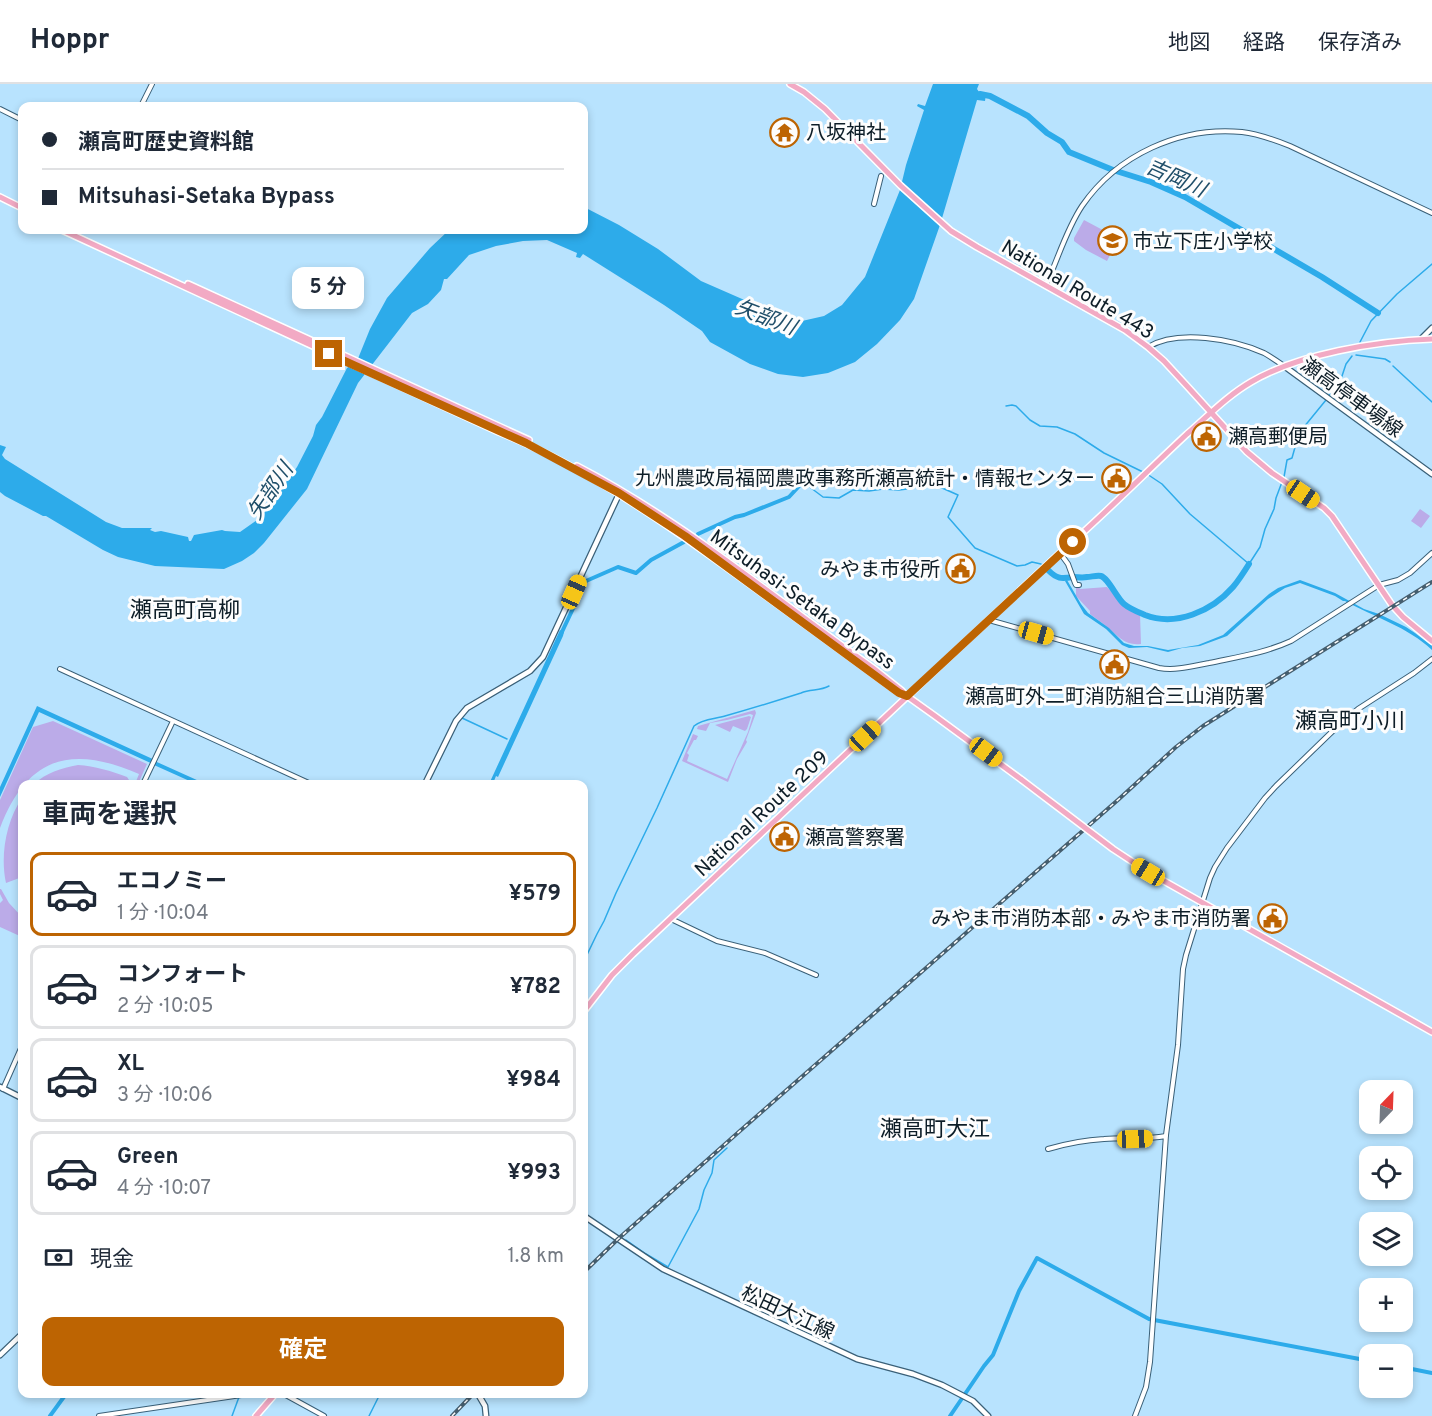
<!DOCTYPE html>
<html lang="ja">
<meta charset="utf-8">
<style>
:root{--surface:#fff;--page:#f6f6f7;--text:#1f2937;--muted:#747a83;--line:#e0e1e3;--accent:#bd6402}
body{margin:0;font-family:Overpass,"Noto Sans JP",sans-serif;background:var(--page);color:var(--text);height:100vh;display:flex;flex-direction:column;font-size:22px;white-space:nowrap}
*{box-sizing:border-box;margin:0}
p{font-size:20px;color:var(--muted)}
.icon{flex:none;width:33px;height:33px;fill:none;stroke:currentColor;stroke-width:2;stroke-linecap:round;stroke-linejoin:round}
.map{position:relative;flex:1;overflow:hidden}
.panel{position:absolute;left:18px;top:696px;width:570px;height:618px;display:flex;flex-direction:column;background:var(--surface);border-radius:12px;box-shadow:0 3px 9px #0003}
.panel>*{flex:none}
.top-card{position:absolute;left:18px;top:18px;width:570px;height:132px;border-radius:12px;box-shadow:0 3px 9px #0003;display:grid;align-content:center;height:132px;padding:0 24px;background:var(--surface)}
.needle{width:39px;rotate:23deg}
.controls{position:absolute;left:1359px;top:996px;display:grid;gap:12px}
.controls a{display:grid;place-items:center;width:54px;height:54px;border-radius:12px;background:var(--surface);box-shadow:0 3px 9px #0003;font-size:30px}
.end{position:absolute;width:27px;height:27px;margin:-14px;border:8px solid #bd6402;background:#fff;box-shadow:0 0 0 3px #fff}
.from{border-radius:50%}
.bubble{position:absolute;height:42px;border-radius:12px;background:var(--surface);box-shadow:0 3px 9px #0003;font-size:20px;font-weight:700;line-height:42px;text-align:center}
.car{position:absolute;width:18px;height:36px;margin:-18px -9px;border-radius:8px;box-shadow:0 0 4px 2px #0007;background:linear-gradient(#f5c518 24%,#345 0 40%,#f5c518 0 76%,#345 0 86%,#f5c518 0)}
.top-card b{display:flex;align-items:center;gap:21px;height:57px;font-size:22px}
.top-card b+b{border-top:2px solid var(--line)}
.top-card i{width:15px;height:15px;background:var(--text)}
ul{padding:0;list-style:none}
li{display:flex;align-items:center;gap:18px;height:84px;margin:0 12px 9px;padding:0 12px;border:3px solid var(--line);border-radius:12px}
li div{flex:1}
li b{display:block;font-size:22px}
li em{font-style:normal;font-weight:700}
li.on{border-color:var(--accent)}
li>.icon{width:54px;height:54px;stroke-width:1.5}
h2{padding:0 24px;font-size:27px;line-height:72px}
.pay{display:flex;align-items:center;gap:15px;height:66px;padding:0 24px;font-size:22px}
.pay p{margin-inline-start:auto}
.cta{display:flex;gap:12px;margin-top:auto;padding:12px 24px}
.cta a{flex:1;height:69px;border-radius:12px;background:var(--accent);color:#fff;font-size:24px;font-weight:700;line-height:69px;text-align:center}
header{display:flex;align-items:center;gap:36px;box-sizing:border-box;height:84px;padding:0 30px;background:var(--surface);border-bottom:2px solid var(--line)}
header strong{font-size:28px}
nav{display:flex;gap:33px;margin-inline-start:auto;font-size:21px}
.map>svg:first-child{display:block}
</style>
<header>
<strong>Hoppr</strong>
<nav><a>地図</a><a>経路</a><a>保存済み</a></nav>
</header>
<div class="map">
<svg width="1432" height="1332" viewBox="0 0 1432 1332">
<rect width="100%" height="100%" fill="#b8e3fe"/>
<path fill="#bbabe8" d="M 1084,136 L 1114,152 L 1115,154 L 1110,165 L 1112,167 L 1107,177 L 1086,166 L 1074,157 L 1074,154 Z
M 1420,425 L 1430,432 L 1421,444 L 1411,437 Z
M 1076,503 L 1079,503 L 1080,505 L 1107,503 C 1119,516 1122,522 1140,530 L 1141,560 C 1125,562 1118,552 1106,542 C 1101,538 1095,534 1090,530 L 1090,527 L 1076,512 Z
M 755,626 L 756,629 L 746,656 L 747,658 L 737,675 L 728,698 L 682,677 L 693,650 L 698,652 L 696,656 L 694,656 L 687,669 L 689,671 L 687,677 L 727,695 L 748,648 L 753,631 L 750,630 L 727,636 L 710,639 L 706,647 L 697,645 L 698,642 Z
M 749,632 L 751,633 L 747,645 L 745,647 L 733,642 L 730,648 L 715,641 Z
M 53,637 L 147,680 L 138,700 L 135,700 L 139,690 C 71,660 27,673 0,744 L 0,716 L 33,643 Z
M 78,681 C 95,682 111,687 127,693 L 129,696 L 127,700 L 34,700 C 46,689 61,684 78,681 Z
M 22,714 L 22,793 L 6,799 C 0,772 6,737 22,714 Z
M 0,805 L 1,805 L 9,819 L 22,833 L 22,853 L 0,843 L 0,819 L 3,816 L 0,810 Z"/>
<path fill="#2dabea" d="M 933,0 L 979,0 L 977,5 L 979,8 L 986,10 L 985,17 L 977,16 L 940,141 L 914,215 L 900,236 L 877,260 L 855,278 L 828,289 L 803,293 L 778,290 L 750,280 L 710,258 L 702,247 L 664,221 L 583,170 L 580,174 L 576,173 L 577,169 L 547,156 L 523,157 L 496,162 L 469,171 L 447,195 L 444,195 L 441,206 L 428,220 L 412,229 L 358,299 L 307,405 L 264,459 L 254,469 L 242,477 L 224,485 L 155,482 L 118,473 L 103,466 L 46,432 L 43,432 L 5,412 L 0,408 L 0,361 L 6,363 L 2,371 L 5,375 L 106,438 L 122,444 L 152,444 L 150,446 L 155,448 L 161,447 L 188,453 L 189,457 L 191,457 L 194,451 L 222,446 L 225,447 L 240,448 L 260,434 L 297,383 L 313,352 L 316,341 L 322,333 L 347,284 L 357,277 L 370,245 L 387,214 L 430,164 L 449,146 L 584,146 L 584,123 L 619,141 L 658,165 L 701,197 L 749,218 L 747,220 L 754,225 L 756,222 L 777,235 L 802,237 L 824,232 L 842,221 L 865,193 L 900,106 L 906,81 L 924,26 L 917,22 L 918,20 L 925,22 Z
M 1067,496 L 1081,520 L 1088,529 L 1109,544 L 1124,559 L 1134,562 L 1148,562 L 1168,566 L 1198,561 L 1223,551 L 1269,510 L 1278,504 L 1300,496 L 1335,509 L 1364,525 L 1379,530 L 1406,543 L 1415,549 L 1432,562 L 1432,566 C 1408,543 1374,533 1345,517 L 1343,517 L 1335,512 L 1300,499 L 1285,504 L 1268,515 L 1227,552 L 1200,562 L 1182,564 L 1168,568 L 1147,563 L 1129,564 L 1122,561 L 1106,545 L 1084,530 L 1065,497 Z
M 560,546 L 564,548 L 563,552 L 498,693 L 496,692 L 494,697 L 495,698 L 494,700 L 489,700 Z
M 37,622 L 157,677 L 155,681 L 39,628 L 0,713 L 0,703 Z"/>
<g fill="none" stroke-linecap="round" stroke-linejoin="round">
<path stroke="#2dabea" stroke-width="1.5" d="M 1360,258 L 1371,237 L 1397,210 L 1432,180
M 1356,271 L 1385,275 L 1390,278
M 1393,282 L 1432,318
M 1329,312 L 1341,295 L 1346,280 L 1352,272
M 1006,322 L 1012,321 L 1016,322 L 1030,336 L 1040,342 L 1057,343 L 1075,350 L 1104,369 L 1143,388
M 1147,390 L 1162,400 L 1190,430 L 1249,480 L 1260,463 L 1265,445 L 1274,425 L 1276,414 L 1282,398
M 1284,393 L 1287,376 L 1292,374 L 1299,349 L 1326,316
M 801,400 L 807,401 L 823,413 L 839,414 L 853,406 L 869,407 L 883,405 L 899,406 L 907,405 L 919,396 L 924,396 L 958,411 L 948,433 L 975,464 L 1017,482 L 1025,481 L 1032,478 L 1041,480
M 462,634 L 507,655
M 584,877 L 597,850 L 604,837 L 616,809 L 657,724 L 694,642 C 702,635 715,635 725,632 C 750,625 776,617 801,609 C 811,605 820,607 829,602
M 626,1156 L 646,1170 L 668,1183 L 699,1125 L 704,1106 L 712,1089 L 714,1076 L 727,1064
M 232,1332 L 239,1313
M 369,1332 L 380,1310"/>
<path stroke="#2dabea" stroke-width="4" d="M 698,450 L 735,433 L 744,431 L 789,413 L 801,400
M 561,550 L 586,497 L 618,483 L 636,489 L 651,476 L 684,458
M 152,678 L 201,700
M 1402,1283 L 1432,1289
M 50,1332 L 66,1310
M 950,1332 L 984,1282 L 993,1271 L 1019,1207 L 1037,1174 L 1149,1235 L 1370,1277"/>
<path stroke="#2dabea" stroke-width="6" d="M 980,10 L 990,12 L 1028,32 L 1047,49 L 1062,58 L 1069,68 L 1113,86 L 1151,98 L 1185,113 L 1322,193 L 1378,229
M 1048,486 C 1057,495 1061,495 1073,493 C 1078,493 1082,494 1087,493 C 1091,493 1097,491 1101,492 C 1108,494 1117,514 1124,520 C 1130,525 1138,528 1145,531 C 1176,543 1212,527 1233,503 C 1239,496 1244,488 1249,480"/>
<defs>
<path id="tertiary" d="M 141,22 L 152,0
M 0,25 L 22,36
M 874,120 L 881,92
M 1046,201 C 1058,175 1066,146 1082,122 C 1117,71 1180,42 1242,48 C 1259,50 1275,56 1290,62 L 1432,129
M 1148,263 C 1178,245 1233,255 1264,269 C 1271,273 1277,277 1284,282
M 1060,469 L 1068,480 L 1075,499 L 1076,501 L 1079,501
M 989,536 L 1159,584 C 1176,587 1193,582 1209,579 C 1237,573 1265,569 1291,557 L 1379,501 L 1398,496 L 1410,489 L 1432,469
M 60,585 L 311,700
M 143,700 L 173,637
M 671,835 L 717,857 L 765,869 L 816,891
M 3,1005 L 22,962
M 1048,1065 C 1065,1060 1086,1056 1104,1055 C 1125,1053 1144,1056 1166,1052
M 284,1310 L 324,1332
M 99,1332 L 248,1310
M 1135,1332 L 1146,1303 L 1150,1278 L 1166,1051 L 1178,961 L 1183,885 L 1186,871 L 1210,794 L 1215,783 L 1227,764 L 1265,714 L 1276,702 L 1341,639 L 1358,625 L 1414,589 L 1432,575"/>
<path id="secondary" d="M 1421,255 L 1432,244
M 1284,282 L 1432,390
M 425,700 L 456,637 L 467,624 L 530,587 L 543,573 L 619,410
M 0,1003 L 22,1014
M 584,1132 L 663,1185 L 857,1275 L 913,1290 L 942,1301 L 973,1317 L 988,1332
M 0,1271 L 22,1250
M 478,1310 L 485,1322 L 486,1332"/>
<path id="trunk" d="M 790,0 L 804,8 L 825,25 L 901,102 L 951,147 L 977,163 L 1125,246 L 1148,263 L 1164,277 L 1187,302 L 1247,368 L 1272,389 L 1324,424 L 1332,432 L 1392,521 L 1403,533 L 1432,557
M 0,113 L 22,124
M 62,146 L 499,348 C 592,386 674,445 755,504 C 803,539 851,574 899,609 L 907,612 L 935,632 L 1022,696
M 188,200 L 529,356
M 577,382 C 683,437 775,515 873,584 L 902,607 L 906,611
M 1148,788 L 1432,948
M 584,927 L 612,891 L 633,870 L 1060,469 C 1104,431 1144,390 1187,350 C 1208,332 1227,312 1251,298 C 1298,270 1377,257 1432,255
M 256,1332 L 275,1310"/>
</defs>
<use href="#tertiary" stroke="#3a6078" stroke-width="6"/>
<use href="#secondary" stroke="#3a6078" stroke-width="7"/>
<use href="#trunk" stroke="#fff" stroke-width="8"/>
<use href="#tertiary" stroke="#fff" stroke-width="4"/>
<use href="#secondary" stroke="#fff" stroke-width="4.5"/>
<use href="#trunk" stroke="#f2aac4" stroke-width="5"/>
<defs>
<path id="rail" d="M 584,1188 L 618,1155 L 741,1046 L 1119,715 L 1176,663 L 1203,642 L 1432,498
M 452,1332 L 473,1310"/>
</defs>
<use href="#rail" stroke="#455e6e" stroke-width="4"/>
<use href="#rail" stroke="#fdfdfd" stroke-width="1.5" stroke-dasharray="4.5" stroke-linecap="butt"/>
<defs>
<path id="trunk-bridge" d="M 1022,696 L 1113,765 L 1148,788"/>
</defs>
<use href="#trunk-bridge" stroke="#fff" stroke-width="8" stroke-linecap="butt"/>
<use href="#trunk-bridge" stroke="#f2aac4" stroke-width="5"/>
</g>
<g fill="none" stroke-linecap="round" stroke-linejoin="round">
<path stroke="#bd6402" stroke-width="8" d="M 329,270 L 526,359 L 619,409 L 685,452 L 899,609 L 907,612 L 1073,458"/>
</g>
<defs>
<symbol id="temple-ring" viewBox="-11 -11 22 22"><circle r="9.5" fill="#fdfdfd" stroke="#bd6402" stroke-width="1.5"/><path d="M0-6L5-2H3V0L6.5 2.5H4V6H1.5V3h-3V6H-4V2.5H-6.5L-3 0V-2H-5Z" fill="#bd6402"/></symbol>
<symbol id="school-ring" viewBox="-11 -11 22 22"><circle r="9.5" fill="#fdfdfd" stroke="#bd6402" stroke-width="1.5"/><path d="M0-5L7-2L0 1L-7-2ZM-4 1L0 2.5L4 1V4Q0 6-4 4Z" fill="#bd6402"/></symbol>
<symbol id="civic-ring" viewBox="-11 -11 22 22"><circle r="9.5" fill="#fdfdfd" stroke="#bd6402" stroke-width="1.5"/><path d="M-.6-6.5H3V-4.5H.6V-3L4-1V1h2V6H-6V1h2V-1L-.6-3ZM-1.2 2.5V6h2.4V2.5Z" fill="#bd6402"/></symbol>
</defs>
<g fill-rule="evenodd">
<use href="#temple-ring" x="768" y="32" width="33" height="33"/>
<use href="#school-ring" x="1096" y="140" width="33" height="33"/>
<use href="#civic-ring" x="1190" y="336" width="33" height="33"/>
<use href="#civic-ring" x="1100" y="378" width="33" height="33"/>
<use href="#civic-ring" x="944" y="468" width="33" height="33"/>
<use href="#civic-ring" x="1098" y="564" width="33" height="33"/>
<use href="#civic-ring" x="768" y="736" width="33" height="33"/>
<use href="#civic-ring" x="1256" y="818" width="33" height="33"/>
</g>
<g text-anchor="middle" stroke-width="6" stroke-linejoin="round" paint-order="stroke">
<g font-size="20" fill="#0d1d27" stroke="#fdfdfd" text-anchor="start">
<text x="806" y="55">八坂神社</text>
<text x="1133" y="164">市立下庄小学校</text>
<text x="1228" y="359">瀬高郵便局</text>
<text x="1095" y="401" text-anchor="end">九州農政局福岡農政事務所瀬高統計・情報センター</text>
<text x="940" y="492" text-anchor="end">みやま市役所</text>
<text x="1115" y="619" text-anchor="middle">瀬高町外二町消防組合三山消防署</text>
<text x="805" y="760">瀬高警察署</text>
<text x="1251" y="841" text-anchor="end">みやま市消防本部・みやま市消防署</text>
</g>
<g font-size="20" fill="#0d1d27" stroke="#fdfdfd">
<text transform="translate(1078 205) rotate(31)" y="7">National Route 443</text>
<text transform="translate(1352 313) rotate(36)" y="7">瀬高停車場線</text>
<text transform="translate(803 515) rotate(36)" y="7">Mitsuhasi-Setaka Bypass</text>
<text transform="translate(761 729) rotate(-43)" y="7">National Route 209</text>
<text transform="translate(788 1228) rotate(25)" y="7">松田大江線</text>
</g>
<g font-size="21" font-style="italic" fill="#204f6a" stroke="#fdfdfd">
<text transform="translate(1176 94) rotate(24)" y="7">吉岡川</text>
<text transform="translate(766 233) rotate(21)" y="7">矢部川</text>
<text transform="translate(270 407) rotate(-56)" y="7">矢部川</text>
</g>
<g font-size="22" fill="#0d1d27" stroke="#fdfdfd">
<text x="185" y="533">瀬高町高柳</text>
<text x="1350" y="644">瀬高町小川</text>
<text x="935" y="1052">瀬高町大江</text>
</g>
</g>
</svg>
<div class="controls">
<a><svg class="needle" viewBox="-14 -14 28 28"><path d="M0-13l5 13h-10z" fill="#e53935"/><path d="M0 13l5-13h-10z" fill="#747a83"/></svg></a>
<a><svg class="icon" aria-label="locate" viewBox="0 0 24 24"><circle cx="12" cy="12" r="6"/><path d="M12 2v4M12 18v4M2 12h4M18 12h4"/></svg></a>
<a><svg class="icon" aria-label="layers" viewBox="0 0 24 24"><path d="M12 4l9 5-9 5-9-5zM3 14l9 5 9-5"/></svg></a>
<a>+</a>
<a>−</a>
</div>
<i class="end from" style="left:1073px;top:458px"></i>
<i class="end" style="left:329px;top:270px"></i>
<div class="bubble" style="left:292px;top:183px;width:72px">5 分</div>
<i class="car" style="left:1303px;top:410px;rotate:124deg"></i>
<i class="car" style="left:574px;top:508px;rotate:24deg"></i>
<i class="car" style="left:1036px;top:549px;rotate:106deg"></i>
<i class="car" style="left:865px;top:652px;rotate:47deg"></i>
<i class="car" style="left:986px;top:668px;rotate:127deg"></i>
<i class="car" style="left:1148px;top:788px;rotate:301deg"></i>
<i class="car" style="left:1135px;top:1055px;rotate:88deg"></i>
<div class="top-card">
<b><i class="from"></i>瀬高町歴史資料館</b>
<b><i></i>Mitsuhasi-Setaka Bypass</b>
</div>
<section class="panel">
<h2>車両を選択</h2>
<ul>
<li class="on"><svg class="icon" aria-label="car" viewBox="0 0 24 24"><path d="M5 17H2v-5l4-1 3-4h7l3 4 3 1v5h-3M9 17h6M6 11h13"/><circle cx="7" cy="17" r="2"/><circle cx="17" cy="17" r="2"/></svg><div><b>エコノミー</b><p>1 分 · 10:04</p></div><em>¥579</em></li>
<li><svg class="icon" aria-label="car" viewBox="0 0 24 24"><path d="M5 17H2v-5l4-1 3-4h7l3 4 3 1v5h-3M9 17h6M6 11h13"/><circle cx="7" cy="17" r="2"/><circle cx="17" cy="17" r="2"/></svg><div><b>コンフォート</b><p>2 分 · 10:05</p></div><em>¥782</em></li>
<li><svg class="icon" aria-label="car" viewBox="0 0 24 24"><path d="M5 17H2v-5l4-1 3-4h7l3 4 3 1v5h-3M9 17h6M6 11h13"/><circle cx="7" cy="17" r="2"/><circle cx="17" cy="17" r="2"/></svg><div><b>XL</b><p>3 分 · 10:06</p></div><em>¥984</em></li>
<li><svg class="icon" aria-label="car" viewBox="0 0 24 24"><path d="M5 17H2v-5l4-1 3-4h7l3 4 3 1v5h-3M9 17h6M6 11h13"/><circle cx="7" cy="17" r="2"/><circle cx="17" cy="17" r="2"/></svg><div><b>Green</b><p>4 分 · 10:07</p></div><em>¥993</em></li>
</ul>
<div class="pay"><svg class="icon" aria-label="cash" viewBox="0 0 24 24"><path d="M3 7h18v10H3z"/><circle cx="12" cy="12" r="2"/></svg>現金<p>1.8 km</p></div>
<div class="cta"><a>確定</a></div>
</section>
</div>
